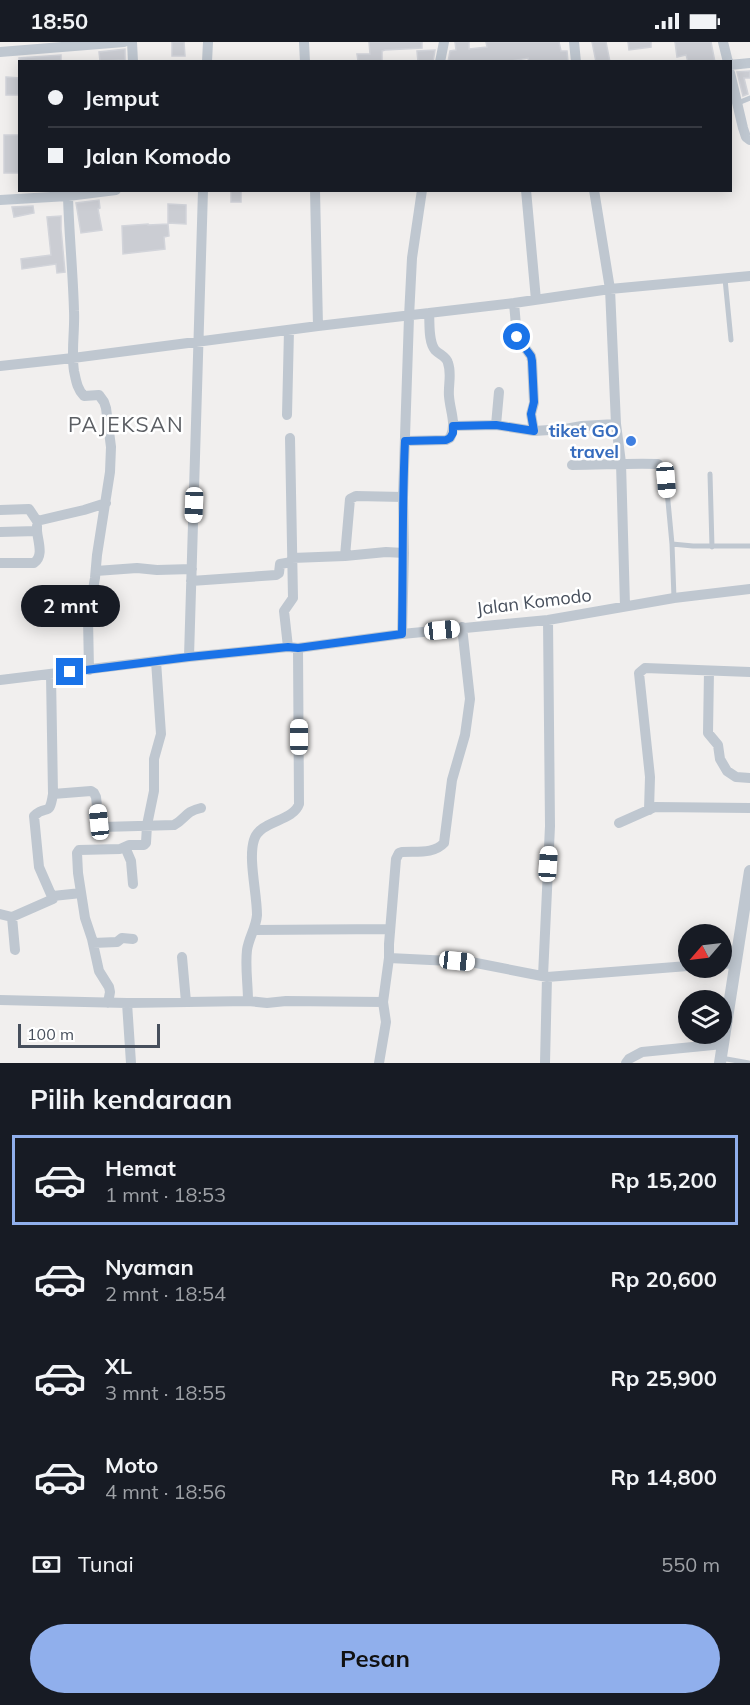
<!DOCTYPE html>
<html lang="id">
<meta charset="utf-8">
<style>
:root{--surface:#171b24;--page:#242831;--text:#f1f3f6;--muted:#9ea1a6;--line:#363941;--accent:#90afec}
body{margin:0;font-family:Mulish,sans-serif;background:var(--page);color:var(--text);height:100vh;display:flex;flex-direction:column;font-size:22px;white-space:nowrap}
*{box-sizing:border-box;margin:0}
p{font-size:20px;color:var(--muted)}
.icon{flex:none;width:33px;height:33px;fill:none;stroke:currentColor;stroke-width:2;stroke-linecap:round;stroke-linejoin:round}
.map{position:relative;height:1021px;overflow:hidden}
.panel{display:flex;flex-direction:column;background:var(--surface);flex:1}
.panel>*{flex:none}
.top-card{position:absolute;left:18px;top:18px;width:714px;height:132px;border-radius:0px;box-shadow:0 3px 15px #0003;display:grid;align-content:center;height:132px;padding:0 30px;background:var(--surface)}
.needle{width:39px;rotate:242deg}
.fabs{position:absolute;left:678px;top:882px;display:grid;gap:12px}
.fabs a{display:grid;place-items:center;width:54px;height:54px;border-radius:50%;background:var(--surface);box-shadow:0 3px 15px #0003;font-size:30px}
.scale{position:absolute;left:18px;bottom:15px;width:142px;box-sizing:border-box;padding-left:6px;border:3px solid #474f5c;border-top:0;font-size:16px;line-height:21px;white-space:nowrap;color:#474f5c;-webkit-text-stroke:4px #fff;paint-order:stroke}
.end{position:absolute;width:27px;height:27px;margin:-14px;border:8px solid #1a73e8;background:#fff;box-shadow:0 0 0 3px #fff}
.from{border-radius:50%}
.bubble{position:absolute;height:42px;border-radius:21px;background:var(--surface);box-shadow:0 3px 15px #0003;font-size:20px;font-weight:700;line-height:42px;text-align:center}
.car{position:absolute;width:18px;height:36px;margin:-18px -9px;border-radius:8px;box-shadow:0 0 4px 2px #0007;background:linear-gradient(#fff 24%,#345 0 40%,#fff 0 76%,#345 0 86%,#fff 0)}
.top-card b{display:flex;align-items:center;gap:21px;height:57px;font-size:22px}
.top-card b+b{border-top:2px solid var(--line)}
.top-card i{width:15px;height:15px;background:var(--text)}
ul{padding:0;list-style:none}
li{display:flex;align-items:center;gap:18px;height:90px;margin:0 12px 9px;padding:0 18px;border:3px solid transparent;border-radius:0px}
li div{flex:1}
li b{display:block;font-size:22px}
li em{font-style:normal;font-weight:700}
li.on{border-color:var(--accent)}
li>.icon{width:54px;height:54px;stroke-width:1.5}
h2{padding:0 30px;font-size:27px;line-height:72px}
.pay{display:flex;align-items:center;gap:15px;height:66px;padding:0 30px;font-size:22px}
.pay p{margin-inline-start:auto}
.cta{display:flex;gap:12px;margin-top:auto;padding:12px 30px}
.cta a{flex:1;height:69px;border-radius:36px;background:var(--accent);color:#111;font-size:24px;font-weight:700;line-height:69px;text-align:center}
.status{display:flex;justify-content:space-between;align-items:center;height:42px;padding:0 30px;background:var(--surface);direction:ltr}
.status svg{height:16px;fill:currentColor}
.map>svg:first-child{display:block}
</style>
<div class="status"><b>18:50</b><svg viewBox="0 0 49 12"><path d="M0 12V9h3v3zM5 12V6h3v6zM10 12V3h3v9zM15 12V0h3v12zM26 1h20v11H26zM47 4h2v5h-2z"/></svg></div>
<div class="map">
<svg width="750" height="1021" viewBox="0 0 750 1021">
<rect width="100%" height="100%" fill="#f1efee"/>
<path fill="#cbcdd3" stroke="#d2d4da" stroke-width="1.5" d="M 172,0 L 184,0 L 185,14 L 172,14 Z
M 369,0 L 422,0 L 422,6 L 385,8 L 382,9 L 382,20 L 358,19 L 357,12 L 370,12 Z
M 455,0 L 469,0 L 469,7 L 487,5 L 486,0 L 559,0 L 561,9 L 567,9 L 568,20 L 529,20 L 528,16 L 505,20 L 448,20 L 450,9 L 456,8 Z
M 592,0 L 606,0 L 610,20 L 596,20 Z
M 628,0 L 651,0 L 651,5 L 629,8 Z
M 675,0 L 711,0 L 715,20 L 688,20 L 686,13 L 677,15 Z
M 125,7 L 125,18 L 100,19 L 99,10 Z
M 435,8 L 433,20 L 418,20 L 417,9 Z
M 61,13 L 61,20 L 19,20 L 19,16 Z
M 750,29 L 750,36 L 744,36 L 748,52 L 743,54 L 737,30 Z
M 6,35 L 20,36 L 20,53 L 6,53 Z
M 4,93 L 20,93 L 20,131 L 4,131 Z
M 231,148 L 241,148 L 241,160 L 231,160 Z
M 99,158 L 100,166 L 98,167 L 102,188 L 81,191 L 76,161 Z
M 168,162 L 186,163 L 186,182 L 168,181 Z
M 33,164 L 34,171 L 14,175 L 12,165 Z
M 61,174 L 61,187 L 65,230 L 57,231 L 56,222 L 22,227 L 21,217 L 51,213 L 47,175 Z
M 148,182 L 148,183 L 168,182 L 169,194 L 164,195 L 165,207 L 123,212 L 122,184 Z"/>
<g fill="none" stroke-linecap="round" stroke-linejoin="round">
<path stroke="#bfc7d0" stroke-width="5" d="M 738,61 L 750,56
M 725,237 L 731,298
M 710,432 L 712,505
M 666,438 L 672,502 L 674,556
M 672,502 L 693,504 L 750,504
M 721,1016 L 749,1021"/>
<path stroke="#bfc7d0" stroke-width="10" d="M 132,0 L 133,20
M 304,0 L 305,20
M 574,0 L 576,20
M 723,0 L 728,20
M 0,10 L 124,0
M 207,20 L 208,0
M 440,20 L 444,0
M 730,23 L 750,21
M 730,31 L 743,86 L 746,95 L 750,98
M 315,148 L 318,284
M 526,148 L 536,258
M 594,148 L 610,247 L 616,382 L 621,421 L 625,564
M 68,154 C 69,192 73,231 74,269 C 75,289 71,309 74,329 C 76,338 77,347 84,354 L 99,353 L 104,360 L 106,366 L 111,405 L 110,430 L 97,513 L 95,536 L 88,576 L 89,628
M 0,158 L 68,154 L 116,148
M 514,261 L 517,295 L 531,314 L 532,319 L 534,361 L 531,372 L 534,389
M 0,324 L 73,316 L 318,284 L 514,261 L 610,247 L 750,234
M 287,373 L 289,288
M 496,383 L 499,350
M 453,384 L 496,383 L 534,389 L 565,387 L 582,384 L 616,382
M 405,399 L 446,398 L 450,396 C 457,382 450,369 449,354 C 448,343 452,332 448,321 C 447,315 440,313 435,308 C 428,299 430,282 429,271
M 572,423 C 601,423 629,421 658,422
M 403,455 L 356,454 L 350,457 L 345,514 L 386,510 L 404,511
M 0,468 L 29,467 L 37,479 L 84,468 L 106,461
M 0,490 L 37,489 L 37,484
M 292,516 L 345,514
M 0,521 L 34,521 C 44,514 38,500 37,489
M 96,529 L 137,526 L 157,528 L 192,527
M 191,539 L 276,533 L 279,531 L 280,522 L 292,520
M 402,592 L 404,511 L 403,455 L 409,275 L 412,216 L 422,148
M 288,605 L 284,569 L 293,556 L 290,396
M 189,615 L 203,148
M 709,629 L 708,691 L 718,703 L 720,717 L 727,729 L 736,735 L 750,736
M 0,638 L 189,615 L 288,605 L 298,606 L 402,592 L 548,578 L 674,556 L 750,547
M 53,752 L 91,749 L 94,751 L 96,755 L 99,782 L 102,785 L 174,783 C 187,776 184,770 201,766
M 649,768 L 650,735 L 639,631 L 645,626 L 750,630
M 619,781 L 655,765 L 750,766
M 125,805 L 131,819 L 133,842
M 53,854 L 81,851
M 0,872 L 12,875 L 53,857 L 39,825 L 34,774 C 47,761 49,777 53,752 L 51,633
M 12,875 L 15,908
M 255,888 L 390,887
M 93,901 L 117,900 L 122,896 L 133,897
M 182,915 L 186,960
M 389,916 L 471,920 L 547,935 L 688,924
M 722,922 L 736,921
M 543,934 L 550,784 L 548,578
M 0,958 L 127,961 L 248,959 L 267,961 L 286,959 L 383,960
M 248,959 C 248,942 245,925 247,908 C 249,895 256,886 257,873 C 257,851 248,817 254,798 C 260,778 293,780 299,762 L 298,606
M 108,961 L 110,950 L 109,945 L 99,929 L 92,897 L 85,876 L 78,831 L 77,811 L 79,808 L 120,807 L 129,803 L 144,803 L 146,801 L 147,783 L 154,749 L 154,717 L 161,692 L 156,619
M 127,961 L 131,1021
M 379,1021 L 386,980 L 383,960 L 389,916 L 389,902 L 396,817 L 399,811 L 402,810 C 417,809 434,812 444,801 L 452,738 L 465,693 L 470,657 L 462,585
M 545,1021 L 547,935
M 626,1021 L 629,1017 L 642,1010 L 723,1002"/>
<path stroke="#bfc7d0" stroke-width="12" d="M 720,1021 L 750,829"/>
</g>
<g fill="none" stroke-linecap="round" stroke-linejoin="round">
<path stroke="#1a73e8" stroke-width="8" d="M 70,630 L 189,615 L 288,605 L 298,606 L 402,592 C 403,528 402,463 405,399 L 446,398 L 450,396 L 453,391 L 453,384 L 496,383 L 534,389 L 531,372 L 534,360 L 532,319 L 531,314 L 517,295"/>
</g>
<circle fill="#3f7fe0" stroke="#fff" stroke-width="2" cx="631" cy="399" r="6"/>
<g text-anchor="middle" stroke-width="5" stroke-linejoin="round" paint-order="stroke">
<g font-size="18" font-weight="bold" fill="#366cbe" stroke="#fff" text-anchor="end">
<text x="619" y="395">tiket GO<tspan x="619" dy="21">travel</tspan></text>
</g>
<g font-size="18" fill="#474f5c" stroke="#fff">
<text transform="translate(534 560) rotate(-7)" y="6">Jalan Komodo</text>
</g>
<g font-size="21" letter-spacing="1.5" fill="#5b5e63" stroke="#fff">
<text x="126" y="390">PAJEKSAN</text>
</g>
</g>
</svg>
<div class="fabs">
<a><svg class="needle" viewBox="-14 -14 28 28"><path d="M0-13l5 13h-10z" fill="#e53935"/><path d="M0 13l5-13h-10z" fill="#9ea1a6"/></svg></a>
<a><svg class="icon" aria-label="layers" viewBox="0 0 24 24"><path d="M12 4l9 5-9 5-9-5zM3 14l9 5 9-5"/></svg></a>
</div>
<div class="scale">100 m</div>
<i class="end from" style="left:517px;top:295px"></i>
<i class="end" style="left:70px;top:630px"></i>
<div class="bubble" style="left:21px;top:543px;width:99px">2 mnt</div>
<i class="car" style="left:666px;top:438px;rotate:175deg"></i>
<i class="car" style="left:194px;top:463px;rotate:182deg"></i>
<i class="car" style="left:442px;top:588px;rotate:84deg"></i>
<i class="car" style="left:299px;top:695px;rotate:0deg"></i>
<i class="car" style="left:99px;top:780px;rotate:354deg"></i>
<i class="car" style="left:548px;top:822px;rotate:4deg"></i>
<i class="car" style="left:457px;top:919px;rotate:96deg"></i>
<div class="top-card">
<b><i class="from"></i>Jemput</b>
<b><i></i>Jalan Komodo</b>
</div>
</div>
<section class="panel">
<h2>Pilih kendaraan</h2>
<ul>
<li class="on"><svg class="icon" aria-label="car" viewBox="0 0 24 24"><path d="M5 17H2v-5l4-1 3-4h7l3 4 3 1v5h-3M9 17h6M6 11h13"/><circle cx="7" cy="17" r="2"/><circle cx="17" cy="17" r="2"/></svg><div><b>Hemat</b><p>1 mnt · 18:53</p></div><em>Rp 15,200</em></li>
<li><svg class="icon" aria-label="car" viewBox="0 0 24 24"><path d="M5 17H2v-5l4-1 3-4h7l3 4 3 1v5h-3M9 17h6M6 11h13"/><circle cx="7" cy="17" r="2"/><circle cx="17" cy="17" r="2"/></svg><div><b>Nyaman</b><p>2 mnt · 18:54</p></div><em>Rp 20,600</em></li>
<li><svg class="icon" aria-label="car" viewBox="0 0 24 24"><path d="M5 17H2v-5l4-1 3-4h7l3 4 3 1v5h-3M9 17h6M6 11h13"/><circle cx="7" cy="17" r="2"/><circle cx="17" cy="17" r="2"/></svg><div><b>XL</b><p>3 mnt · 18:55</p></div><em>Rp 25,900</em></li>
<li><svg class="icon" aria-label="car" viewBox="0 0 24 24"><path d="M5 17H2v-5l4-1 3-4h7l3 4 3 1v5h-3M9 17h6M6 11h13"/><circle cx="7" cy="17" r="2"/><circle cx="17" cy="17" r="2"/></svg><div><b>Moto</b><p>4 mnt · 18:56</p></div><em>Rp 14,800</em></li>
</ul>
<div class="pay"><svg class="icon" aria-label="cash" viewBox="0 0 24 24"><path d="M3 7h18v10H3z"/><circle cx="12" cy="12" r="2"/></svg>Tunai<p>550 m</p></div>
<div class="cta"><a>Pesan</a></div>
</section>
